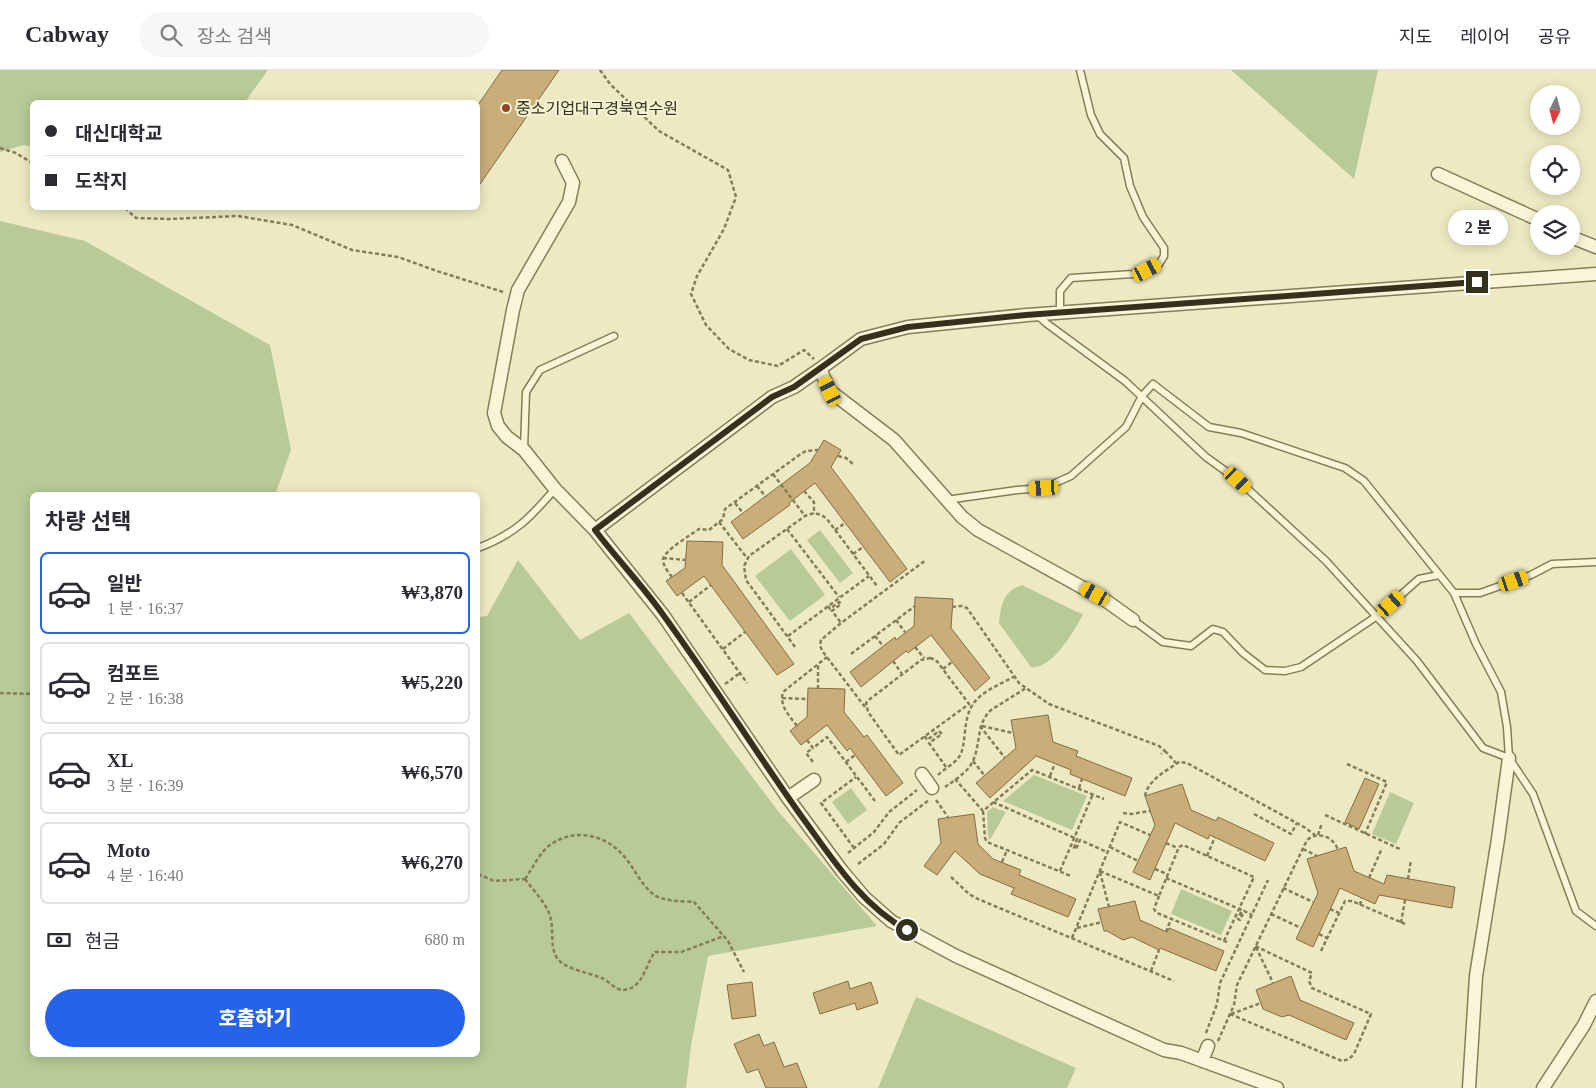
<!DOCTYPE html>
<html lang="ko">
<meta charset="utf-8">
<style>
:root{--surface:#fff;--page:#f7f7f7;--text:#2b2b33;--muted:#7c7c81;--line:#e1e1e2;--accent:#2563eb}
body{margin:0;font-family:"Times New Roman","Noto Sans KR",serif;background:var(--page);color:var(--text);height:100vh;display:flex;flex-direction:column;font-size:19px;white-space:nowrap}
*{box-sizing:border-box;margin:0}
p{font-size:16px;color:var(--muted)}
.icon{flex:none;width:28px;height:28px;fill:none;stroke:currentColor;stroke-width:2;stroke-linecap:round;stroke-linejoin:round}
.map{position:relative;flex:1;overflow:hidden}
.panel{position:absolute;left:30px;top:422px;width:450px;height:565px;display:flex;flex-direction:column;background:var(--surface);border-radius:8px;box-shadow:0 2px 12px #0003}
.panel>*{flex:none}
.hud{position:absolute;left:30px;top:30px;width:450px;height:110px;border-radius:8px;box-shadow:0 2px 12px #0003;display:grid;align-content:center;height:110px;padding:0 15px;background:var(--surface)}
.needle{width:32px;rotate:186deg}
.controls{position:absolute;left:1530px;top:15px;display:grid;gap:10px}
.controls a{display:grid;place-items:center;width:50px;height:50px;border-radius:50%;background:var(--surface);box-shadow:0 2px 12px #0003;font-size:25px}
.end{position:absolute;width:22px;height:22px;margin:-11px;border:6px solid #36301e;background:#fff;box-shadow:0 0 0 2px #fff}
.from{border-radius:50%}
.bubble{position:absolute;height:35px;border-radius:18px;background:var(--surface);box-shadow:0 2px 12px #0003;font-size:16px;font-weight:800;line-height:35px;text-align:center}
.car{position:absolute;width:15px;height:30px;margin:-15px -8px;border-radius:6px;box-shadow:0 0 4px 1px #0007;background:linear-gradient(#f5c518 24%,#345 0 40%,#f5c518 0 76%,#345 0 86%,#f5c518 0)}
.hud b{display:flex;align-items:center;gap:18px;height:48px;font-size:19px}
.hud b+b{border-top:1px solid var(--line)}
.hud i{width:12px;height:12px;background:var(--text)}
ul{padding:0;list-style:none}
li{display:flex;align-items:center;gap:15px;height:82px;margin:0 10px 8px;padding:0 5px;border:2px solid var(--line);border-radius:8px}
li div{flex:1}
li b{display:block;font-size:19px}
li em{font-style:normal;font-weight:800}
li.selected{border-color:var(--accent)}
li>.icon{width:45px;height:45px;stroke-width:1.5}
h2{padding:0 15px;font-size:22px;line-height:60px}
.pay{display:flex;align-items:center;gap:12px;height:55px;padding:0 15px;font-size:19px}
.pay p{margin-inline-start:auto}
.primary-button{display:flex;gap:10px;margin-top:auto;padding:10px 15px}
.primary-button a{flex:1;height:58px;border-radius:30px;background:var(--accent);color:#fff;font-size:20px;font-weight:800;line-height:58px;text-align:center}
header{display:flex;align-items:center;gap:30px;box-sizing:border-box;height:70px;padding:0 25px;background:var(--surface);border-bottom:1px solid var(--line)}
header strong{font-size:24px}
nav{display:flex;gap:28px;margin-inline-start:auto;font-size:18px}
.search{width:350px;height:45px;background:var(--page);display:flex;align-items:center;gap:12px;box-sizing:border-box;padding:0 18px;border-radius:28px;color:var(--muted);font-size:19px}
.map>svg:first-child{display:block}
</style>
<header>
<strong>Cabway</strong>
<div class="search"><svg class="icon" aria-label="search" viewBox="0 0 24 24"><circle cx="10" cy="10" r="6"/><path d="M15 15l6 6"/></svg>장소 검색</div>
<nav><a>지도</a><a>레이어</a><a>공유</a></nav>
</header>
<div class="map">
<svg width="1596" height="1018" viewBox="0 0 1596 1018">
<rect width="100%" height="100%" fill="#edeac3"/>
<path fill="#b8ca97" d="M 0,0 L 268,0 L 245,32 L 32,32 L 32,77 L 24,75 L 0,82 Z
M 1231,0 L 1378,0 L 1354,109 Z
M 0,151 L 85,171 L 270,275 L 291,380 L 275,425 L 32,425 L 32,985 L 478,985 L 478,547 L 487,546 L 518,490 L 580,570 L 629,543 L 778,741 L 877,856 L 708,886 L 691,976 L 686,1018 L 0,1018 Z
M 820,460 L 853,503 L 840,513 L 807,470 Z
M 791,479 L 825,525 L 790,551 L 755,506 Z
M 1022,515 L 1075,541 L 1083,544 C 1075,560 1052,600 1031,597 L 999,553 C 1001,535 1003,521 1022,515 Z
M 1034,705 L 1087,726 L 1072,760 L 1003,731 Z
M 851,718 L 867,740 L 848,754 L 832,732 Z
M 1390,722 L 1414,733 L 1396,774 L 1372,764 Z
M 993,737 L 1006,742 L 990,770 L 988,766 L 987,742 Z
M 1181,819 L 1232,841 L 1221,865 L 1171,844 Z
M 916,927 L 1076,998 L 1067,1018 L 878,1018 Z"/>
<path fill="#caae7a" stroke="#846c41" d="M 502,0 L 559,0 L 478,117 L 478,35 Z
M 824,370 L 841,380 L 831,397 L 907,499 L 890,512 L 815,413 L 789,433 L 790,435 L 743,469 L 731,452 L 810,393 Z
M 687,471 L 723,472 L 722,495 L 794,594 L 777,605 L 704,506 L 677,526 L 666,511 L 685,498 Z
M 915,527 L 953,529 L 951,558 L 990,608 L 975,621 L 931,565 L 908,583 L 906,581 L 861,617 L 850,602 L 895,567 L 896,570 L 914,556 Z
M 808,618 L 845,619 L 844,642 L 864,667 L 867,665 L 903,713 L 886,726 L 850,678 L 847,681 L 827,655 L 801,675 L 790,661 L 807,647 Z
M 1048,645 L 1053,672 L 1078,681 L 1076,686 L 1132,708 L 1125,726 L 1070,704 L 1071,700 L 1036,686 L 990,728 L 976,713 L 1016,678 L 1011,650 Z
M 1365,708 L 1379,714 L 1359,759 L 1345,752 Z
M 1182,714 L 1191,740 L 1216,751 L 1218,747 L 1274,773 L 1265,791 L 1210,765 L 1208,769 L 1175,753 L 1150,810 L 1133,802 L 1155,755 L 1145,726 Z
M 974,744 L 978,774 L 993,789 L 1021,800 L 1019,805 L 1076,829 L 1068,847 L 1011,824 L 1014,818 L 980,804 L 955,781 L 937,805 L 924,796 L 941,773 L 938,749 Z
M 1346,777 L 1354,801 L 1384,814 L 1387,805 L 1455,817 L 1452,838 L 1379,825 L 1375,834 L 1340,818 L 1313,877 L 1296,869 L 1318,823 L 1307,789 Z
M 1135,831 L 1140,850 L 1167,862 L 1169,858 L 1224,881 L 1216,901 L 1160,878 L 1159,880 L 1132,867 L 1123,870 L 1107,861 L 1104,861 L 1098,839 Z
M 1291,906 L 1300,930 L 1354,953 L 1346,970 L 1289,945 L 1282,947 L 1263,939 L 1256,920 Z
M 848,911 L 850,919 L 871,912 L 878,933 L 857,940 L 855,933 L 820,944 L 813,923 Z
M 752,912 L 756,946 L 732,949 L 727,915 Z
M 759,964 L 764,976 L 774,972 L 784,997 L 797,993 L 807,1018 L 766,1018 L 758,999 L 747,1003 L 734,974 Z"/>
<g fill="none" stroke-linecap="round" stroke-linejoin="round">
<defs>
<path id="lane" d="M 1060,243 L 1060,221 L 1071,208 L 1133,204 L 1147,200 L 1159,194 L 1164,186 L 1164,178 L 1143,147 L 1130,116 L 1124,88 L 1100,64 L 1091,45 L 1080,0
M 1037,245 L 1046,253 L 1125,311 L 1206,387 L 1238,410 L 1326,491 L 1417,591 L 1483,678 L 1509,688 L 1533,724 L 1576,841 L 1596,856
M 524,379 L 526,322 L 540,300 L 614,266
M 946,430 L 1017,420 L 1044,418 L 1071,406 L 1126,357 L 1142,326 L 1153,314 L 1209,357 L 1241,363 L 1345,398 L 1364,411 L 1454,523 L 1476,574 L 1501,622 L 1507,657 L 1509,688
M 478,478 C 515,464 530,448 555,419
M 1454,523 L 1480,523 L 1531,505 L 1552,494 L 1596,492
M 1133,550 L 1163,572 L 1191,576 L 1213,559 L 1223,562 L 1243,583 L 1265,600 L 1285,601 L 1301,597 L 1377,546 L 1419,509 L 1439,505"/>
<path id="street" d="M 562,91 L 573,113 L 569,132 L 518,220 L 513,240 L 494,343 L 498,356 L 507,367 L 524,380 L 555,419 L 595,460 L 663,545 L 788,728 L 842,801 L 864,827 L 891,851 L 956,886 L 1164,980 L 1181,983 L 1277,1018
M 1438,104 L 1539,150
M 1571,167 L 1596,177
M 820,299 L 861,269 L 908,257 L 1027,245 L 1596,204
M 595,460 L 772,327 L 794,317 L 820,299 L 830,321 L 894,370 L 962,447 L 978,460 L 1105,530 L 1133,550
M 922,704 L 932,718
M 788,728 L 814,710
M 1202,991 L 1208,976
M 1469,1018 L 1476,906 L 1498,769 L 1509,688
M 1543,1018 L 1584,955 L 1596,931"/>
</defs>
<use href="#lane" stroke="#867c5a" stroke-width="9"/>
<use href="#street" stroke="#867c5a" stroke-width="15"/>
<path stroke="#867c5a" stroke-width="2.5" stroke-dasharray="4 2.5" stroke-linecap="butt" d="M 600,0 L 610,14 L 659,61 L 728,100 L 736,127 L 724,159 L 697,206 L 691,224 L 706,255 L 729,279 L 749,290 L 778,296 L 804,280 L 814,289
M 0,78 L 16,83 L 32,93
M 125,138 L 136,148 L 170,149 L 238,146 L 292,155 L 352,180 L 398,187 L 437,201 L 503,222
M 838,386 L 846,388 L 853,394
M 773,404 L 805,446
M 757,416 L 766,427
M 804,421 L 814,432 L 814,444
M 735,433 L 743,443
M 719,452 L 747,488
M 787,459 L 839,527
M 835,460 L 845,453
M 853,484 L 863,477
M 663,488 L 686,490
M 672,507 C 668,502 663,496 663,489 C 664,481 692,464 699,459 L 709,460 L 723,449 L 725,439 L 802,383 L 806,381 L 818,380
M 682,523 L 747,613
M 689,532 L 711,515
M 828,536 L 830,539 L 839,532 L 841,534 L 832,541 L 841,553
M 952,537 L 962,536 L 967,538 L 1019,613 L 1026,618
M 896,550 L 905,562
M 788,566 L 869,506
M 875,566 L 883,576
M 795,577 L 746,510 L 744,496 L 749,486 L 805,446 C 813,442 820,443 827,449 L 877,516
M 915,577 L 924,588
M 723,579 L 745,562
M 851,584 L 915,536
M 930,588 L 936,590 L 969,634 L 899,685 L 868,642 L 866,633 L 870,629 L 921,590 Z
M 893,591 L 902,604
M 943,599 L 952,592
M 725,614 L 740,603
M 818,619 L 818,593
M 0,623 L 32,624
M 782,628 L 808,629
M 865,637 L 823,582 L 820,576 L 821,570 L 841,553 L 926,490
M 797,656 C 789,645 779,636 783,622 L 827,587
M 980,656 L 1005,688
M 982,656 L 1013,663
M 925,666 L 927,670 L 939,661 L 942,664 L 929,673 L 946,697
M 807,670 L 813,678 L 827,667 L 875,731
M 1165,681 L 1177,694
M 973,691 L 985,706
M 813,692 L 806,683 L 813,678
M 846,692 L 855,685
M 1347,694 L 1387,712 L 1365,764
M 938,705 C 944,699 954,694 959,687 C 967,676 962,650 973,634 C 982,621 1001,614 1015,606
M 1050,706 L 1055,693
M 955,709 L 983,741 L 1032,700 L 1104,729
M 945,717 C 955,710 968,702 973,691 C 981,673 976,654 991,640 L 1026,618 L 1049,634 L 1159,676 L 1165,681 L 1161,684
M 1079,718 L 1082,709
M 1145,726 C 1148,710 1166,701 1179,692 L 1187,693 L 1304,757 L 1315,765
M 936,730 L 948,747
M 993,732 L 1077,769 L 1074,778 L 1076,779 L 1080,770 L 1107,782
M 983,741 L 985,768 L 987,772 L 1071,806
M 1123,743 L 1131,744 L 1150,741
M 1254,744 L 1291,764 L 1297,753
M 1325,745 L 1402,780
M 1318,765 L 1322,753
M 1166,773 L 1178,778
M 1110,777 L 1138,791
M 854,778 L 821,733 L 856,707
M 1303,779 L 1317,786
M 848,783 L 874,762 L 889,742 L 917,720
M 1207,786 L 1215,767
M 1002,792 L 1007,780
M 858,794 L 884,774 L 899,753 L 929,730
M 1155,799 L 1167,804
M 1060,801 L 1093,724
M 1100,801 L 1159,826 L 1179,777 L 1183,775 L 1256,808
M 1100,802 L 1109,837
M 478,804 L 494,811 L 525,809
M 951,807 L 969,824 L 978,829 L 1174,911
M 1166,808 L 1242,840 L 1238,849 L 1240,850 L 1244,841 L 1252,845
M 1369,808 L 1382,778
M 525,809 C 533,798 539,783 550,775 C 572,759 601,763 620,782 C 633,794 639,813 653,824 C 663,832 682,831 694,832 L 728,871 L 744,902
M 525,809 C 533,820 544,831 549,843 C 555,857 549,876 557,888 C 564,899 590,903 602,908 C 608,911 615,919 622,920 C 625,920 630,919 633,917 C 645,909 647,892 655,882 L 681,882 L 724,866
M 1408,809 L 1411,790
M 1283,818 L 1313,832
M 1159,826 L 1154,839 L 1157,843 L 1227,872
M 1360,835 L 1362,828
M 1330,839 L 1339,843
M 1271,844 L 1301,858
M 1401,853 L 1405,830
M 1077,858 L 1102,852
M 1166,862 L 1171,849
M 1319,864 L 1327,868
M 1072,868 L 1120,752 L 1150,765
M 1224,871 L 1254,807
M 1256,877 L 1273,913
M 1321,881 L 1345,831 L 1352,831 L 1405,854
M 1151,901 L 1159,880
M 1230,944 L 1342,991 L 1349,989 L 1354,984 L 1371,944 L 1312,918 L 1309,911 L 1312,903 L 1255,876
M 1231,944 L 1261,933
M 1206,963 L 1217,934 L 1220,913 L 1268,810
M 1218,971 L 1234,935 L 1237,915 L 1307,770 C 1318,761 1333,766 1338,780"/>
<use href="#lane" stroke="#f8f6d6" stroke-width="6"/>
<use href="#street" stroke="#f8f6d6" stroke-width="12"/>
</g>
<g fill="none" stroke-linecap="round" stroke-linejoin="round">
<path stroke="#36301e" stroke-width="6" d="M 907,860 C 861,835 832,788 802,747 C 755,681 712,612 664,546 C 643,516 617,489 595,460 L 772,327 L 794,317 L 861,269 L 908,257 L 1026,245 L 1477,212"/>
</g>
<circle fill="#93442c" stroke="#f4f3d2" stroke-width="2" cx="506" cy="38" r="5"/>
<g text-anchor="middle" stroke-width="4" stroke-linejoin="round" paint-order="stroke">
<g font-size="16" fill="#36301e" stroke="#f4f3d2" text-anchor="start">
<text x="516" y="44">중소기업대구경북연수원</text>
</g>
</g>
</svg>
<div class="controls">
<a><svg class="needle" viewBox="-14 -14 28 28"><path d="M0-13l5 13h-10z" fill="#e53935"/><path d="M0 13l5-13h-10z" fill="#7c7c81"/></svg></a>
<a><svg class="icon" aria-label="locate" viewBox="0 0 24 24"><circle cx="12" cy="12" r="6"/><path d="M12 2v4M12 18v4M2 12h4M18 12h4"/></svg></a>
<a><svg class="icon" aria-label="layers" viewBox="0 0 24 24"><path d="M12 4l9 5-9 5-9-5zM3 14l9 5 9-5"/></svg></a>
</div>
<i class="end from" style="left:907px;top:860px"></i>
<i class="end" style="left:1477px;top:212px"></i>
<div class="bubble" style="left:1448px;top:140px;width:60px">2 분</div>
<i class="car" style="left:1147px;top:200px;rotate:63deg"></i>
<i class="car" style="left:830px;top:321px;rotate:334deg"></i>
<i class="car" style="left:1238px;top:410px;rotate:133deg"></i>
<i class="car" style="left:1044px;top:418px;rotate:267deg"></i>
<i class="car" style="left:1514px;top:511px;rotate:71deg"></i>
<i class="car" style="left:1095px;top:524px;rotate:299deg"></i>
<i class="car" style="left:1391px;top:534px;rotate:49deg"></i>
<div class="hud">
<b><i class="from"></i>대신대학교</b>
<b><i></i>도착지</b>
</div>
<section class="panel">
<h2>차량 선택</h2>
<ul>
<li class="selected"><svg class="icon" aria-label="car" viewBox="0 0 24 24"><path d="M5 17H2v-5l4-1 3-4h7l3 4 3 1v5h-3M9 17h6M6 11h13"/><circle cx="7" cy="17" r="2"/><circle cx="17" cy="17" r="2"/></svg><div><b>일반</b><p>1 분 · 16:37</p></div><em>₩3,870</em></li>
<li><svg class="icon" aria-label="car" viewBox="0 0 24 24"><path d="M5 17H2v-5l4-1 3-4h7l3 4 3 1v5h-3M9 17h6M6 11h13"/><circle cx="7" cy="17" r="2"/><circle cx="17" cy="17" r="2"/></svg><div><b>컴포트</b><p>2 분 · 16:38</p></div><em>₩5,220</em></li>
<li><svg class="icon" aria-label="car" viewBox="0 0 24 24"><path d="M5 17H2v-5l4-1 3-4h7l3 4 3 1v5h-3M9 17h6M6 11h13"/><circle cx="7" cy="17" r="2"/><circle cx="17" cy="17" r="2"/></svg><div><b>XL</b><p>3 분 · 16:39</p></div><em>₩6,570</em></li>
<li><svg class="icon" aria-label="car" viewBox="0 0 24 24"><path d="M5 17H2v-5l4-1 3-4h7l3 4 3 1v5h-3M9 17h6M6 11h13"/><circle cx="7" cy="17" r="2"/><circle cx="17" cy="17" r="2"/></svg><div><b>Moto</b><p>4 분 · 16:40</p></div><em>₩6,270</em></li>
</ul>
<div class="pay"><svg class="icon" aria-label="cash" viewBox="0 0 24 24"><path d="M3 7h18v10H3z"/><circle cx="12" cy="12" r="2"/></svg>현금<p>680 m</p></div>
<div class="primary-button"><a>호출하기</a></div>
</section>
</div>
